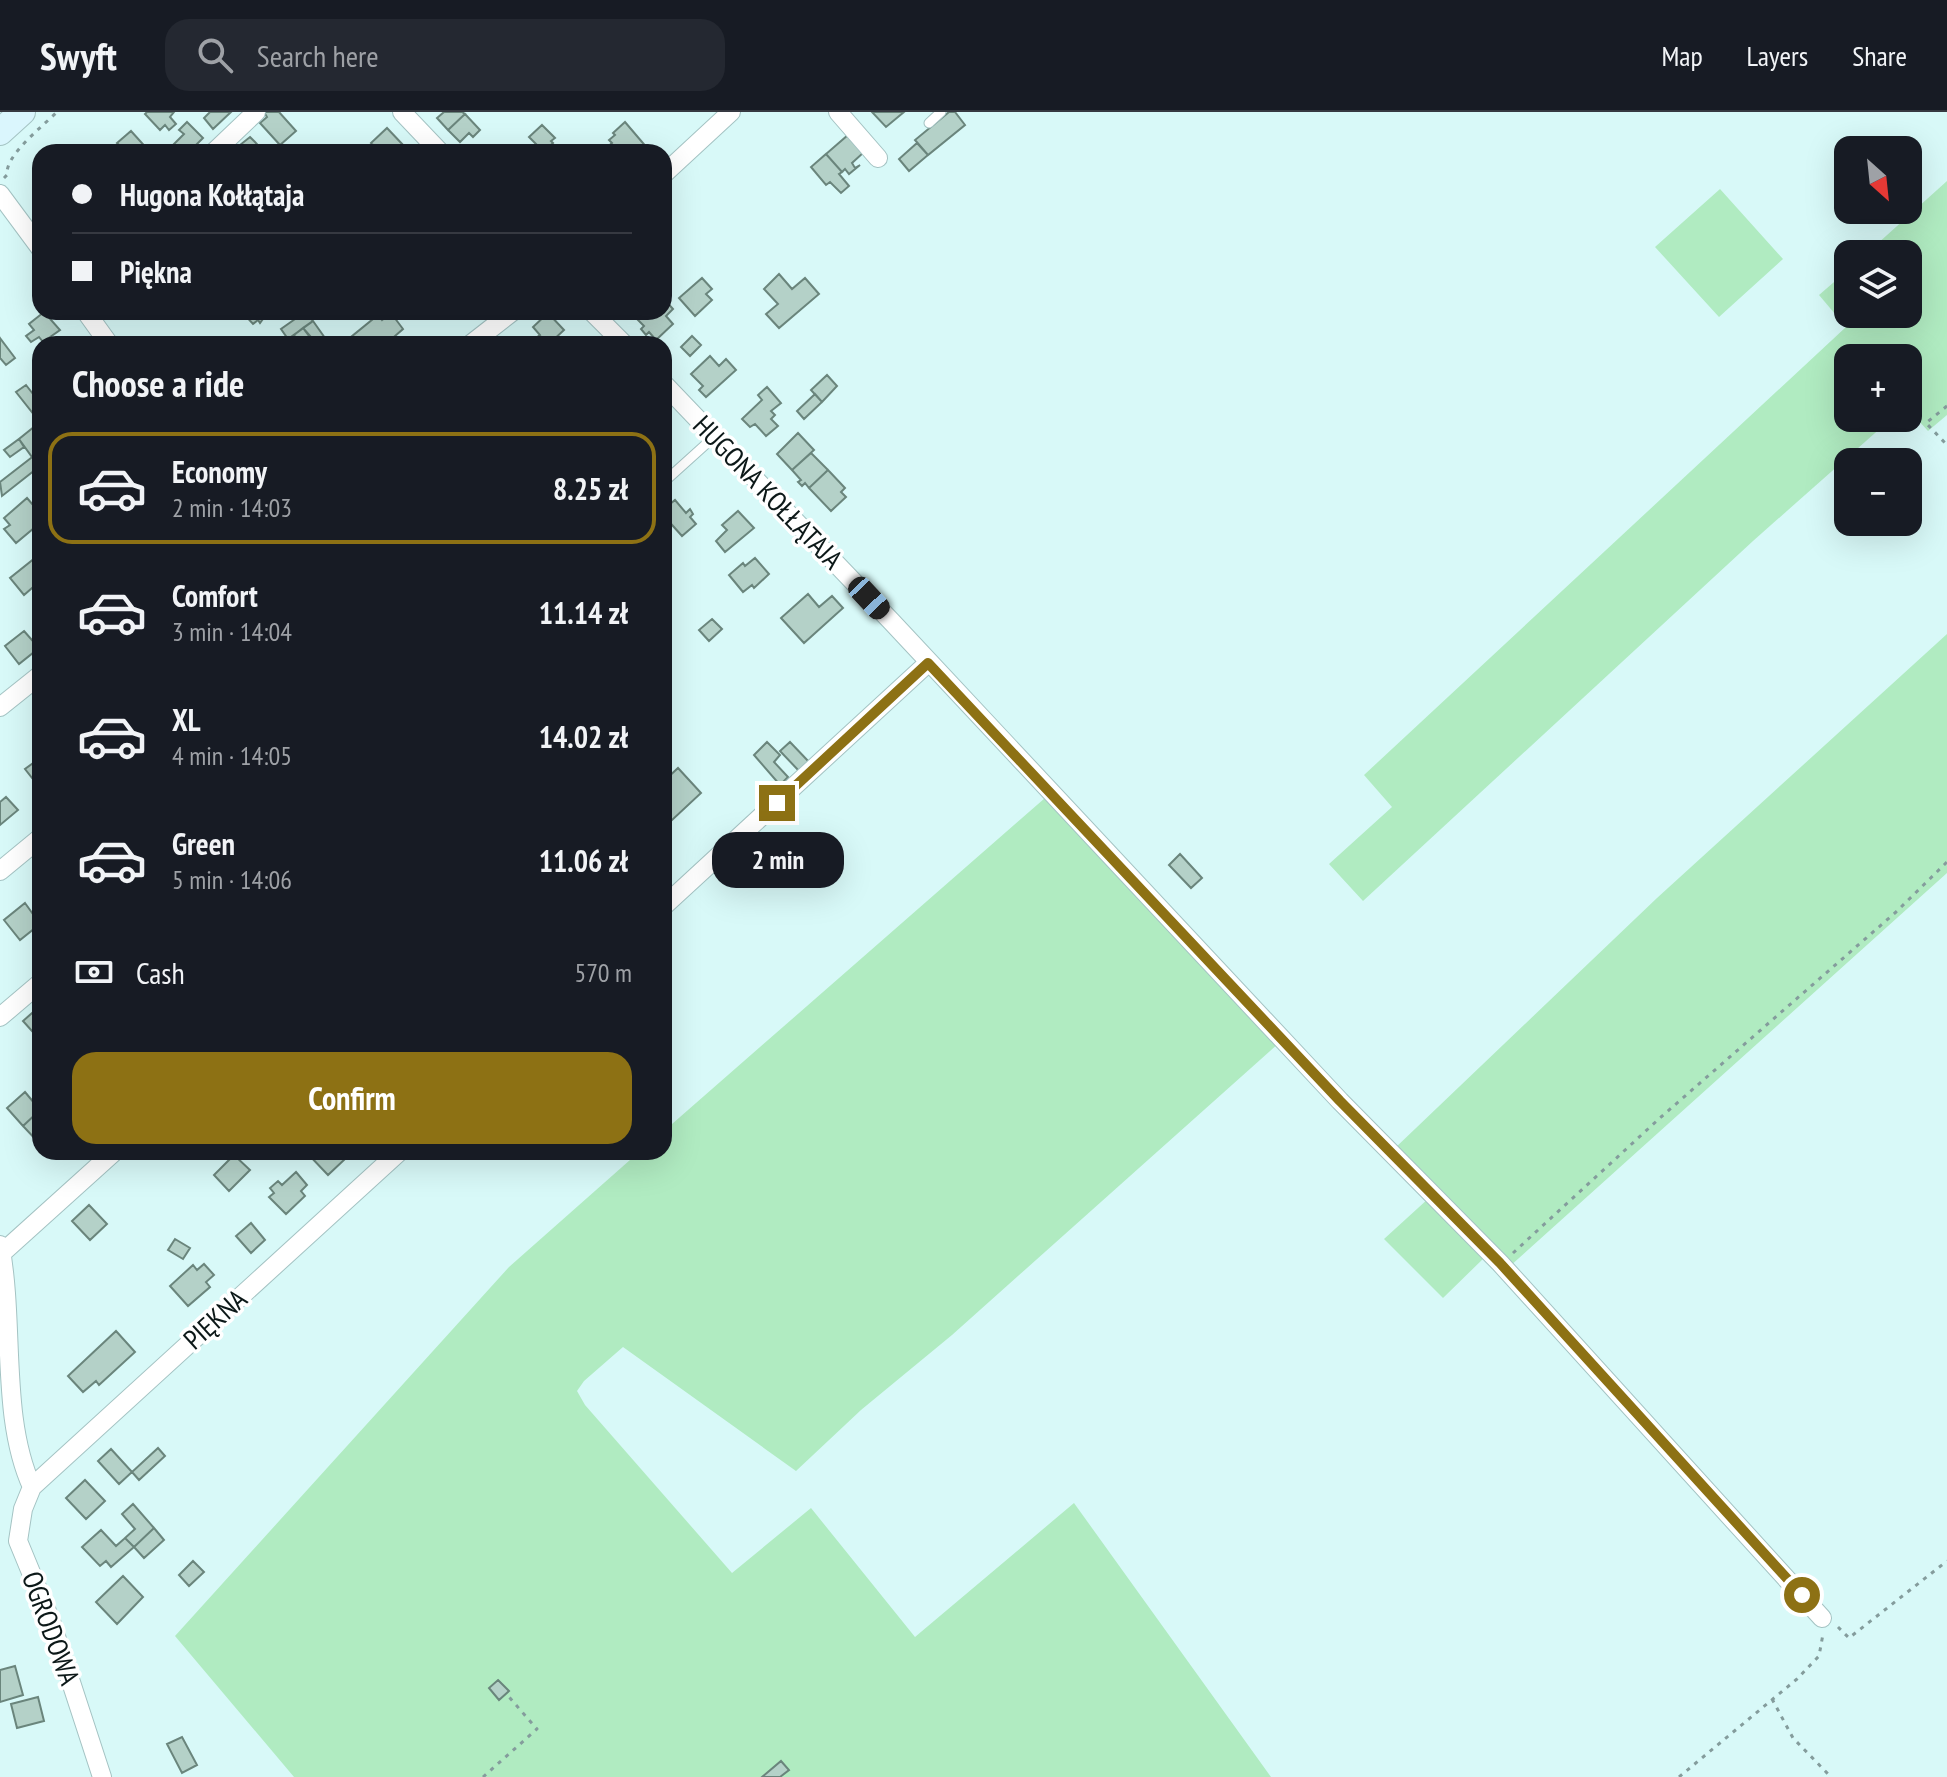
<!DOCTYPE html>
<meta charset="utf-8">
<style>
:root{--surface:#171b24;--page:#242831;--text:#f1f3f6;--muted:#9ea1a6;--line:#363941;--accent:#8d7114}
body{margin:0;font-family:"PT Sans Narrow",sans-serif;background:var(--page);color:var(--text);height:100vh;display:flex;flex-direction:column;font-size:30px;white-space:nowrap}
*{box-sizing:border-box;margin:0}
p{font-size:26px;color:var(--muted)}
.icon{flex:none;width:44px;height:44px;fill:none;stroke:currentColor;stroke-width:2;stroke-linecap:round;stroke-linejoin:round}
.map{position:relative;flex:1;overflow:hidden}
.side{position:absolute;left:32px;top:224px;width:640px;height:824px;display:flex;flex-direction:column;background:var(--surface);border-radius:24px;box-shadow:0 8px 32px #0002}
.side>*{flex:none}
.hud{position:absolute;left:32px;top:32px;width:640px;height:176px;border-radius:24px;box-shadow:0 8px 32px #0002;display:grid;align-content:center;height:176px;padding:0 40px;background:var(--surface)}
.needle{width:52px;rotate:153deg}
.buttons{position:absolute;left:1834px;top:24px;display:grid;gap:16px}
.buttons a{display:grid;place-items:center;width:88px;height:88px;border-radius:16px;background:var(--surface);box-shadow:0 8px 32px #0002;font-size:40px}
.end{position:absolute;width:36px;height:36px;margin:-18px;border:10px solid #8d7114;background:#fff;box-shadow:0 0 0 4px #fff}
.from{border-radius:50%}
.bubble{position:absolute;height:56px;border-radius:24px;background:var(--surface);box-shadow:0 8px 32px #0002;font-size:26px;font-weight:700;line-height:56px;text-align:center}
.car{position:absolute;width:24px;height:48px;margin:-24px -12px;border-radius:10px;box-shadow:0 0 6px 2px #0007;background:linear-gradient(#222 24%,#8ab4d8 0 40%,#222 0 76%,#8ab4d8 0 86%,#222 0)}
.hud b{display:flex;align-items:center;gap:28px;height:76px;font-size:30px}
.hud b+b{border-top:2px solid var(--line)}
.hud i{width:20px;height:20px;background:var(--text)}
ul{padding:0;list-style:none}
li{display:flex;align-items:center;gap:24px;height:112px;margin:0 16px 12px;padding:0 24px;border:4px solid transparent;border-radius:24px}
li div{flex:1}
li b{display:block;font-size:30px}
li em{font-style:normal;font-weight:700}
li.active{border-color:var(--accent)}
li>.icon{width:72px;height:72px;stroke-width:1.5}
h2{padding:0 40px;font-size:36px;line-height:96px}
.pay{display:flex;align-items:center;gap:20px;height:88px;padding:0 40px;font-size:30px}
.pay p{margin-inline-start:auto}
.cta{display:flex;gap:16px;margin-top:auto;padding:16px 40px}
.cta a{flex:1;height:92px;border-radius:24px;background:var(--accent);color:#fff;font-size:32px;font-weight:700;line-height:92px;text-align:center}
header{display:flex;align-items:center;gap:48px;box-sizing:border-box;height:112px;padding:0 40px;background:var(--surface);border-bottom:2px solid var(--line)}
header strong{font-size:38px}
nav{display:flex;gap:44px;margin-inline-start:auto;font-size:28px}
.search{width:560px;height:72px;background:var(--page);display:flex;align-items:center;gap:20px;box-sizing:border-box;padding:0 28px;border-radius:24px;color:var(--muted);font-size:30px}
.map>svg:first-child{display:block}
</style>
<header>
<strong>Swyft</strong>
<div class="search"><svg class="icon" aria-label="search" viewBox="0 0 24 24"><circle cx="10" cy="10" r="6"/><path d="M15 15l6 6"/></svg>Search here</div>
<nav><a>Map</a><a>Layers</a><a>Share</a></nav>
</header>
<div class="map">
<svg width="1947" height="1665" viewBox="0 0 1947 1665">
<rect width="100%" height="100%" fill="#d8f9f8"/>
<path fill="#b0ebc1" d="M 1947,69 L 1947,303 L 1928,319 L 1908,297 L 1908,246 L 1848,246 L 1848,306 L 1892,306 L 1753,429 L 1363,789 L 1329,752 L 1392,695 L 1364,663 L 1846,215 L 1819,183 L 1848,158 L 1848,202 L 1908,202 L 1908,142 L 1866,142 Z
M 1720,77 L 1783,147 L 1719,205 L 1655,135 Z
M 1947,522 L 1947,761 L 1509,1155 L 1394,1037 L 1657,786 Z
M 1045,686 L 1279,931 L 952,1223 L 861,1298 L 796,1359 L 623,1235 L 584,1269 L 577,1279 L 585,1293 L 732,1461 L 811,1396 L 915,1525 L 1074,1391 L 1271,1665 L 294,1665 L 175,1524 L 509,1155 L 639,1040 L 664,1040 L 664,1019 Z
M 1429,1086 L 1486,1144 L 1443,1186 L 1384,1127 Z"/>
<path fill="#b4d1c8" stroke="#6a857c" stroke-width="2" d="M 147,0 L 174,0 L 170,5 L 176,12 L 169,18 L 165,13 L 160,18 L 145,2 Z
M 210,0 L 231,0 L 213,17 L 204,6 Z
M 279,0 L 296,19 L 280,33 L 260,11 L 267,5 L 264,0 Z
M 444,0 L 462,0 L 465,2 L 448,18 L 437,6 Z
M 872,0 L 904,0 L 886,15 Z
M 949,0 L 955,0 L 965,13 L 928,43 L 915,28 Z
M 465,2 L 480,18 L 473,25 L 469,21 L 460,30 L 448,18 Z
M 187,10 L 203,26 L 189,40 L 182,40 L 174,32 L 184,22 L 179,18 Z
M 625,10 L 648,37 L 645,40 L 602,40 L 612,31 L 609,28 L 615,23 L 613,21 Z
M 542,13 L 555,26 L 551,29 L 553,31 L 544,40 L 529,25 Z
M 387,16 L 404,34 L 397,40 L 380,40 L 371,31 Z
M 131,19 L 150,40 L 113,40 L 120,34 L 117,31 Z
M 848,23 L 863,41 L 852,51 L 855,56 L 860,53 L 849,62 L 845,57 L 842,60 L 826,42 Z
M 250,25 L 255,30 L 264,40 L 243,40 L 245,38 L 240,33 Z
M 917,31 L 928,43 L 909,59 L 899,47 Z
M 826,42 L 842,60 L 839,62 L 849,74 L 841,81 L 830,70 L 826,73 L 811,55 Z
M 779,162 L 792,177 L 805,166 L 819,182 L 779,216 L 766,202 L 778,192 L 764,177 Z
M 702,166 L 712,177 L 706,182 L 712,188 L 695,204 L 679,186 Z
M 664,187 L 673,197 L 666,204 L 673,212 L 656,228 L 649,220 L 646,223 L 641,217 L 644,214 L 637,207 L 644,200 L 664,200 Z
M 44,200 L 60,218 L 43,230 L 39,225 L 31,230 L 26,224 L 34,218 L 29,212 Z
M 242,200 L 268,200 L 260,211 L 258,208 L 253,212 Z
M 305,200 L 313,209 L 288,227 L 281,217 Z
M 391,201 L 403,217 L 395,224 L 400,229 L 397,232 L 381,232 L 376,227 L 370,232 L 357,232 L 351,225 L 378,203 L 382,208 Z
M 548,201 L 564,218 L 549,232 L 545,228 L 541,232 L 536,226 L 540,223 L 533,215 Z
M 313,209 L 325,226 L 317,232 L 303,216 Z
M 303,216 L 315,232 L 295,232 L 297,228 L 294,223 Z
M 692,224 L 701,233 L 690,244 L 681,235 Z
M 0,226 L 15,246 L 6,253 L 0,246 Z
M 710,244 L 719,254 L 726,247 L 736,258 L 706,285 L 699,278 L 703,274 L 691,262 Z
M 827,263 L 837,274 L 822,290 L 811,278 Z
M 26,273 L 40,291 L 40,299 L 35,304 L 16,280 Z
M 767,275 L 781,291 L 771,299 L 775,303 L 771,307 L 778,314 L 766,324 L 755,312 L 750,315 L 742,307 L 762,288 L 758,283 Z
M 815,282 L 822,290 L 804,307 L 797,299 Z
M 40,310 L 40,339 L 32,345 L 19,327 Z
M 798,321 L 814,338 L 792,358 L 777,342 Z
M 19,327 L 24,335 L 10,345 L 4,338 Z
M 40,339 L 40,354 L 2,384 L 0,370 Z
M 811,341 L 828,358 L 809,376 L 805,371 L 802,374 L 798,370 L 801,368 L 792,358 Z
M 828,358 L 845,376 L 841,380 L 846,385 L 831,399 L 809,376 Z
M 27,386 L 40,401 L 40,411 L 16,431 L 4,417 L 10,413 L 4,406 Z
M 675,388 L 686,401 L 690,397 L 693,402 L 690,405 L 696,412 L 682,424 L 664,404 L 664,397 Z
M 738,399 L 754,416 L 725,440 L 716,429 L 727,418 L 722,413 Z
M 35,446 L 40,453 L 40,469 L 24,483 L 10,466 Z
M 755,446 L 769,462 L 754,476 L 752,473 L 743,480 L 729,463 L 743,451 L 745,454 Z
M 808,482 L 819,495 L 832,484 L 843,496 L 804,531 L 781,506 Z
M 712,507 L 722,517 L 709,529 L 699,518 Z
M 24,519 L 39,536 L 19,552 L 5,534 Z
M 767,630 L 780,643 L 774,650 L 788,665 L 780,673 L 754,643 Z
M 790,630 L 810,651 L 800,660 L 780,639 Z
M 40,646 L 40,676 L 25,657 Z
M 678,656 L 701,681 L 671,709 L 664,703 L 664,669 Z
M 6,685 L 18,698 L 0,713 L 0,690 Z
M 1180,742 L 1202,766 L 1191,776 L 1169,753 Z
M 25,791 L 40,812 L 20,828 L 4,808 Z
M 40,894 L 40,928 L 23,909 Z
M 25,980 L 40,998 L 23,1014 L 7,996 Z
M 40,998 L 40,1031 L 39,1031 L 23,1014 Z
M 308,1040 L 338,1040 L 345,1047 L 328,1063 L 307,1041 Z
M 234,1043 L 250,1058 L 229,1079 L 214,1063 Z
M 296,1060 L 307,1073 L 301,1079 L 305,1084 L 286,1102 L 269,1085 L 274,1081 L 270,1076 L 278,1069 L 282,1073 Z
M 89,1093 L 107,1112 L 90,1128 L 72,1109 Z
M 251,1111 L 265,1128 L 251,1141 L 236,1124 Z
M 175,1127 L 190,1136 L 183,1147 L 168,1138 Z
M 204,1152 L 214,1163 L 206,1170 L 210,1175 L 188,1194 L 170,1174 L 193,1153 L 197,1158 Z
M 116,1219 L 135,1240 L 99,1273 L 96,1269 L 83,1280 L 68,1264 Z
M 158,1336 L 165,1344 L 139,1368 L 132,1360 Z
M 111,1337 L 132,1360 L 119,1372 L 98,1349 Z
M 85,1368 L 105,1389 L 86,1407 L 66,1386 Z
M 133,1392 L 154,1416 L 134,1435 L 125,1426 L 135,1417 L 122,1402 Z
M 154,1416 L 164,1428 L 144,1446 L 134,1435 Z
M 101,1418 L 116,1434 L 125,1426 L 134,1435 L 111,1455 L 106,1449 L 100,1454 L 82,1435 Z
M 193,1449 L 204,1460 L 189,1474 L 179,1463 Z
M 123,1464 L 143,1485 L 117,1512 L 96,1490 Z
M 15,1554 L 23,1583 L 0,1590 L 0,1558 Z
M 498,1568 L 509,1579 L 499,1588 L 489,1576 Z
M 38,1585 L 44,1609 L 17,1616 L 11,1592 Z
M 182,1625 L 197,1653 L 182,1661 L 167,1632 Z
M 781,1649 L 789,1658 L 780,1665 L 762,1665 Z"/>
<g fill="none" stroke-linecap="round" stroke-linejoin="round">
<defs>
<path id="lane" d="M 929,11 L 941,0
M 664,370 L 715,324"/>
<path id="street" d="M 402,0 L 440,40
M 838,0 L 878,46
M 214,40 L 256,0
M 664,62 L 731,0
M 0,82 L 40,136
M 86,200 L 109,232
M 592,200 L 624,232
M 471,232 L 512,200
M 664,272 L 891,509 L 1340,989 L 1500,1151 L 1822,1506
M 0,595 L 40,563
M 0,759 L 40,726
M 664,794 L 928,551
M 0,905 L 40,871
M 0,1133 C 15,1212 0,1305 32,1375
M 2,1141 L 114,1040
M 102,1665 L 51,1509 L 18,1429 L 23,1397 L 32,1375 L 399,1040"/>
<path id="secondary" d="M 0,20 L 22,0"/>
</defs>
<use href="#lane" stroke="#a4c3c3" stroke-width="11"/>
<use href="#street" stroke="#a4c3c3" stroke-width="20"/>
<use href="#secondary" stroke="#a4c3c3" stroke-width="28"/>
<path stroke="#849c9c" stroke-width="3" stroke-dasharray="4 6" stroke-linecap="butt" d="M 4,66 L 7,63 C 5,43 42,15 57,0
M 1947,294 L 1926,311 L 1947,333
M 1513,1141 L 1661,1005 L 1896,800 L 1947,750
M 1838,1515 L 1849,1526 L 1947,1449
M 1772,1587 L 1793,1626 L 1831,1665
M 483,1665 L 537,1617 L 509,1585
M 1679,1665 L 1797,1567 L 1819,1544 L 1823,1522"/>
<use href="#lane" stroke="#fff" stroke-width="9"/>
<use href="#street" stroke="#fff" stroke-width="18"/>
<use href="#secondary" stroke="#daf6fd" stroke-width="26"/>
</g>
<g fill="none" stroke-linecap="round" stroke-linejoin="round">
<path stroke="#8d7114" stroke-width="10" d="M 777,691 L 928,551 L 1340,989 L 1500,1151 L 1802,1483"/>
</g>
<g text-anchor="middle" stroke-width="7" stroke-linejoin="round" paint-order="stroke">
<g font-size="28" fill="#0c1818" stroke="#fff">
<text transform="translate(768 380) rotate(46)" y="10">HUGONA KOŁŁĄTAJA</text>
<text transform="translate(215 1207) rotate(-42)" y="10">PIĘKNA</text>
<text transform="translate(51 1516) rotate(70)" y="10">OGRODOWA</text>
</g>
</g>
</svg>
<div class="buttons">
<a><svg class="needle" viewBox="-14 -14 28 28"><path d="M0-13l5 13h-10z" fill="#e53935"/><path d="M0 13l5-13h-10z" fill="#9ea1a6"/></svg></a>
<a><svg class="icon" aria-label="layers" viewBox="0 0 24 24"><path d="M12 4l9 5-9 5-9-5zM3 14l9 5 9-5"/></svg></a>
<a>+</a>
<a>−</a>
</div>
<i class="end from" style="left:1802px;top:1483px"></i>
<i class="end" style="left:777px;top:691px"></i>
<div class="bubble" style="left:712px;top:720px;width:132px">2 min</div>
<i class="car" style="left:869px;top:486px;rotate:137deg"></i>
<div class="hud">
<b><i class="from"></i>Hugona Kołłątaja</b>
<b><i></i>Piękna</b>
</div>
<section class="side">
<h2>Choose a ride</h2>
<ul>
<li class="active"><svg class="icon" aria-label="car" viewBox="0 0 24 24"><path d="M5 17H2v-5l4-1 3-4h7l3 4 3 1v5h-3M9 17h6M6 11h13"/><circle cx="7" cy="17" r="2"/><circle cx="17" cy="17" r="2"/></svg><div><b>Economy</b><p>2 min · 14:03</p></div><em>8.25 zł</em></li>
<li><svg class="icon" aria-label="car" viewBox="0 0 24 24"><path d="M5 17H2v-5l4-1 3-4h7l3 4 3 1v5h-3M9 17h6M6 11h13"/><circle cx="7" cy="17" r="2"/><circle cx="17" cy="17" r="2"/></svg><div><b>Comfort</b><p>3 min · 14:04</p></div><em>11.14 zł</em></li>
<li><svg class="icon" aria-label="car" viewBox="0 0 24 24"><path d="M5 17H2v-5l4-1 3-4h7l3 4 3 1v5h-3M9 17h6M6 11h13"/><circle cx="7" cy="17" r="2"/><circle cx="17" cy="17" r="2"/></svg><div><b>XL</b><p>4 min · 14:05</p></div><em>14.02 zł</em></li>
<li><svg class="icon" aria-label="car" viewBox="0 0 24 24"><path d="M5 17H2v-5l4-1 3-4h7l3 4 3 1v5h-3M9 17h6M6 11h13"/><circle cx="7" cy="17" r="2"/><circle cx="17" cy="17" r="2"/></svg><div><b>Green</b><p>5 min · 14:06</p></div><em>11.06 zł</em></li>
</ul>
<div class="pay"><svg class="icon" aria-label="cash" viewBox="0 0 24 24"><path d="M3 7h18v10H3z"/><circle cx="12" cy="12" r="2"/></svg>Cash<p>570 m</p></div>
<div class="cta"><a>Confirm</a></div>
</section>
</div>
